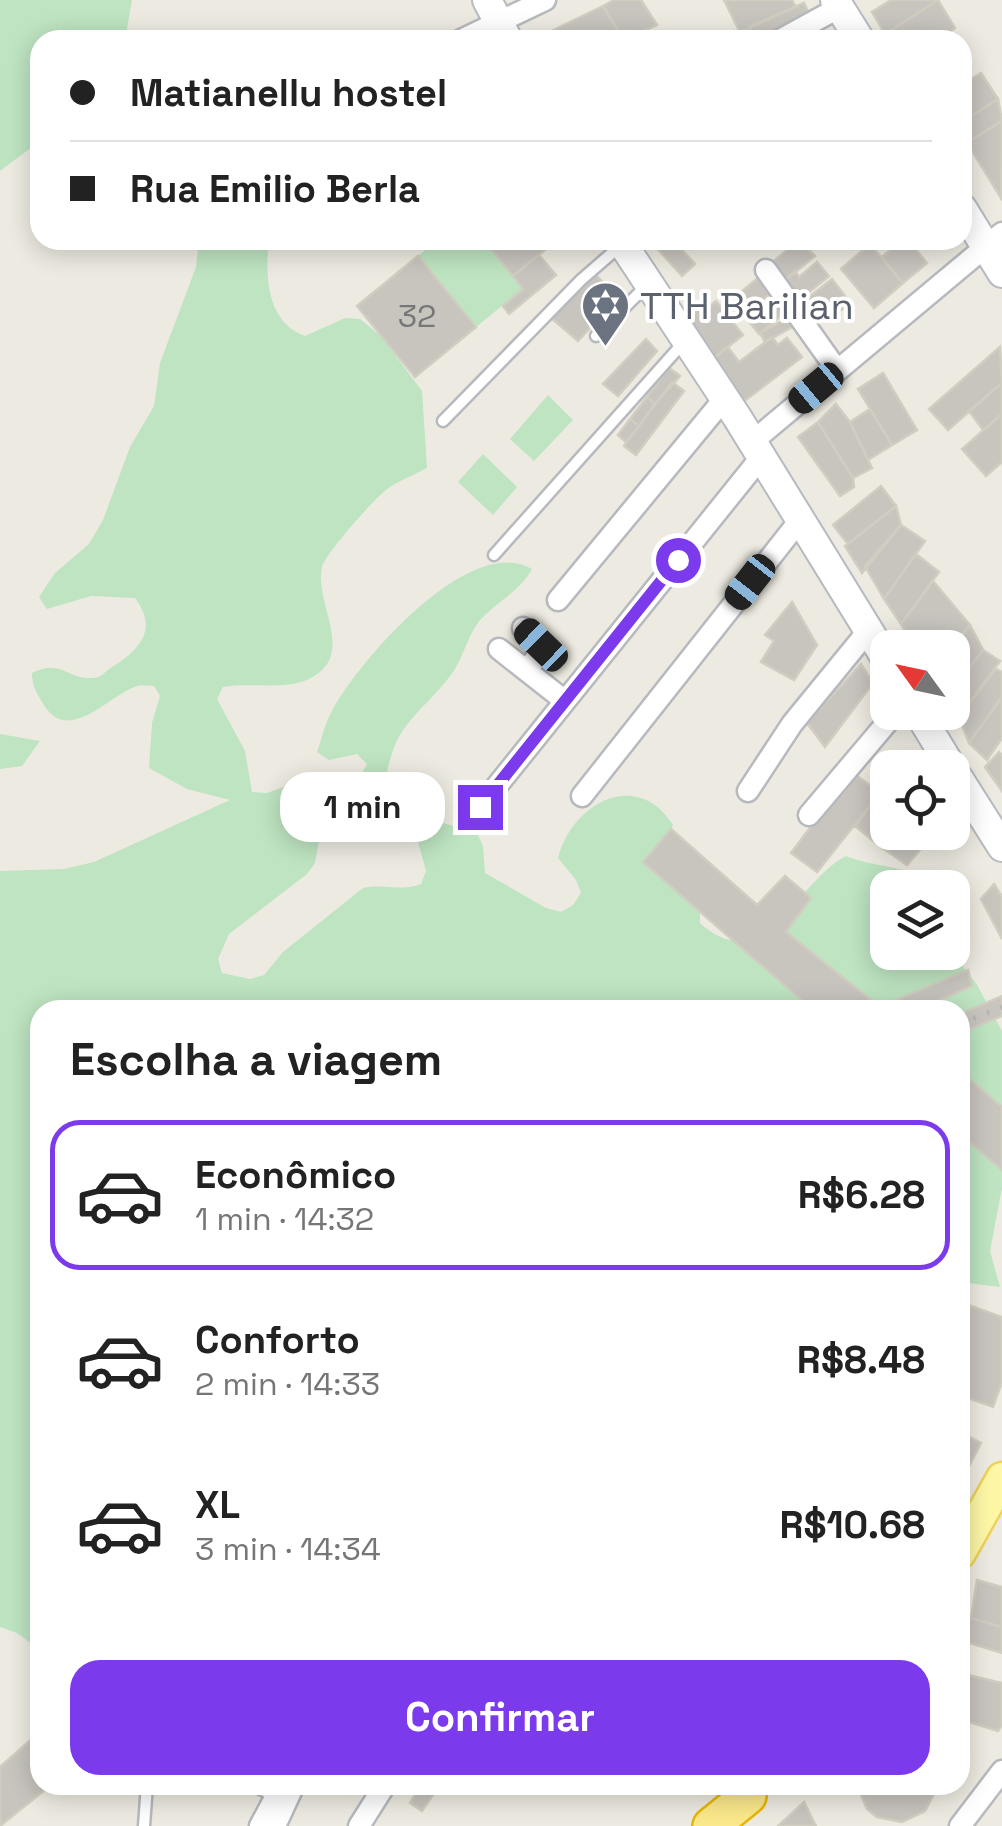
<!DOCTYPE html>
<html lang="pt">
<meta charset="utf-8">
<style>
:root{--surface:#fff;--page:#f6f6f6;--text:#222;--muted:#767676;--line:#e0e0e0;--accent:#7c3aed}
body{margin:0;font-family:"Space Grotesk",sans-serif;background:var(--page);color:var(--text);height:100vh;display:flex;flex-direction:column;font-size:38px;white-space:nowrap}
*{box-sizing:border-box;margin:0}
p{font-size:32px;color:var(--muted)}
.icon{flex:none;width:55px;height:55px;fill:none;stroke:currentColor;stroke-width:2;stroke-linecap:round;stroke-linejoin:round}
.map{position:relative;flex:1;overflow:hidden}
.side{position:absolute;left:30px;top:1000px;width:940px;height:795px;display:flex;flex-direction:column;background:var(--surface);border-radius:30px;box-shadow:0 5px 25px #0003}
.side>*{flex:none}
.banner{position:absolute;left:30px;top:30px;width:942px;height:220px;border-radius:30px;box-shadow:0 5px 25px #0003;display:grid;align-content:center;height:220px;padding:0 40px;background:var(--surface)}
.needle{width:65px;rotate:303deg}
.buttons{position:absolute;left:870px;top:630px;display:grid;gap:20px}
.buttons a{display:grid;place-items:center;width:100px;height:100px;border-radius:20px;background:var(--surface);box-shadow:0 5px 25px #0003;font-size:50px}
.end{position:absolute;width:45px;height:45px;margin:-22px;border:12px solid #7c3aed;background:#fff;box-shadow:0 0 0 5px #fff}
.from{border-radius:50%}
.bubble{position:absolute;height:70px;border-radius:30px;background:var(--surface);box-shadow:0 5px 25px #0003;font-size:32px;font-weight:600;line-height:70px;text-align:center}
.car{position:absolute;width:30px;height:60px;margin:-30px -15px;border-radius:12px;box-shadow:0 0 8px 2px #0007;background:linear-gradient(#222 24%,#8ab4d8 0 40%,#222 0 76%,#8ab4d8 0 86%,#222 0)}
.banner b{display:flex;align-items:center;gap:35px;height:95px;font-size:38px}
.banner b+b{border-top:2px solid var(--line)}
.banner i{width:25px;height:25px;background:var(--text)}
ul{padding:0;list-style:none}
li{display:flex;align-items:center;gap:30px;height:150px;margin:0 20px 15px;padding:0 20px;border:5px solid transparent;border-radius:30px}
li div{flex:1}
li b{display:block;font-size:38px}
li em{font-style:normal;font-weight:600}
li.selected{border-color:var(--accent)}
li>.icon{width:90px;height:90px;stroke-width:1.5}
h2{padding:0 40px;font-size:45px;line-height:120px}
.cta{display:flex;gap:20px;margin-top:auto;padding:20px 40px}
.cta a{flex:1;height:115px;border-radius:30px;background:var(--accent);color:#fff;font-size:40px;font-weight:600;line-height:115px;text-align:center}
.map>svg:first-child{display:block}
</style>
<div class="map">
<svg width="1002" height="1826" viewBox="0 0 1002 1826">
<rect width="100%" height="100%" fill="#edebe1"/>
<path fill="#bee4c1" d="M 0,0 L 132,0 L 125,40 L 40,40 L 40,141 L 0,171 Z
M 199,240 L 269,240 C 265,275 266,322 305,336 L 345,318 L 360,319 L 381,336 L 422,391 L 427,468 C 414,475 397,481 386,490 C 373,500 325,554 322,567 C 314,599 350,645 321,671 C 296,694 253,681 223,687 L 217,699 L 245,751 L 252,792 L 267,793 L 294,783 L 321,793 L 360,777 L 367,764 L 357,754 L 329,760 L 317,752 C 322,738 325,722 333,709 C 359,661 470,532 532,569 C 519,592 499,600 482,618 C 469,631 464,656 453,672 C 435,698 407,717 395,745 C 390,757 385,778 384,790 C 382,812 393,820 377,840 L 320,835 L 315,863 L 307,874 L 229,934 L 218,959 L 222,973 L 250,979 L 264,975 L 283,952 L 363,888 C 384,883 401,892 421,884 L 426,871 L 418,842 L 433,820 L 477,833 L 483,846 L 485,873 L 546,908 L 561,912 L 573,905 L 581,893 L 576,880 L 558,858 C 571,804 637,767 673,825 L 667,837 L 700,909 L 700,923 C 763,981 798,880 846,856 C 873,867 905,866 930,880 L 928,887 L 888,888 L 888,952 L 952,953 L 976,983 L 1002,1031 L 1002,1188 L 990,1251 L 1000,1287 L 960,1282 L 960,1010 L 40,1010 L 40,1650 L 17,1633 L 0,1627 L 0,871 L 64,869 L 94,862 L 230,800 L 187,789 L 149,768 L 152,723 L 160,696 L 154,686 C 152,686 139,685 138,686 C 111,692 68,749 42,702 C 36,691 32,686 32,673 C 62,658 67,680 92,678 C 102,678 104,672 112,667 C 139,650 159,630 135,598 L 91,596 L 47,609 L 39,597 L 55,573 L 89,544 L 103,520 L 130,447 L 154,406 L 160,363 L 196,267 Z
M 437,240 L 484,240 L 523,289 L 476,327 L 418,256 Z
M 548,395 L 573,420 L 534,461 L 510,439 Z
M 483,454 L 517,487 L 493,515 L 458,482 Z
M 0,734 L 40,741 L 22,766 L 0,769 Z"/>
<path fill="#c8c5bf" stroke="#d1cdc0" stroke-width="2.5" d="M 614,0 L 641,0 L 657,25 L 624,40 L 603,6 Z
M 724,0 L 792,0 L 796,7 L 740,32 Z
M 891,0 L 938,0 L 885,34 L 872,12 Z
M 938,0 L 955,28 L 936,40 L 889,40 L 885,34 Z
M 804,3 L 811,18 L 767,40 L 754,40 L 749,27 Z
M 603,6 L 624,40 L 537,38 Z
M 981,73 L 998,99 L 962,122 L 962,85 Z
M 998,99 L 1002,121 L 962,146 L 962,122 Z
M 1000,122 L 1002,126 L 1001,198 L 967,143 Z
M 484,240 L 557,240 L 513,276 Z
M 664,240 L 673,240 L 695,264 L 682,276 L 656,247 Z
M 799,240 L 815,256 L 783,282 L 769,265 Z
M 902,240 L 908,240 L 927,263 L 903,283 L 882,257 Z
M 870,244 L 903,283 L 874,308 L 841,269 Z
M 539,255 L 556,275 L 509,314 L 503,306 L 523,289 L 513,276 Z
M 418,256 L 476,327 L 415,377 L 357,306 Z
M 817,262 L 829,276 L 798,301 L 783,282 L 795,271 L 799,277 Z
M 596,275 L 618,298 L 578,341 L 550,317 Z
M 759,277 L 771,293 L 746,313 L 734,298 Z
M 832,279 L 851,304 L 828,318 L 823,312 L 812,321 L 799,305 Z
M 777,295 L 788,310 L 759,334 L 747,319 Z
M 716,301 L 743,335 L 715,357 L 679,314 L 694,302 L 702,313 Z
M 789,317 L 794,326 L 765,342 L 760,333 Z
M 772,337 L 778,345 L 787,338 L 802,357 L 743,402 L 712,360 L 728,347 L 739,362 Z
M 646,339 L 657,351 L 618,396 L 603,384 Z
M 1000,347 L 1002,383 L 948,430 L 929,409 Z
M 669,368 L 680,376 L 655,404 L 647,397 Z
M 883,373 L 917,430 L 892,445 L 858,389 Z
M 672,382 L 684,391 L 636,455 L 624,446 Z
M 1002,383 L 1002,414 L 983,430 L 969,411 Z
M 647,397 L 655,404 L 639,426 L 630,419 Z
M 836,404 L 850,422 L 872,468 L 853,478 L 818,422 Z
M 870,409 L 892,445 L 868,460 L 850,422 Z
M 1002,414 L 1002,462 L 986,476 L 962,449 Z
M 630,419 L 639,426 L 626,442 L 618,435 Z
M 818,422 L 853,478 L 854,487 L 840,496 L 798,437 Z
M 881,486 L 896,506 L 848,544 L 833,525 Z
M 896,506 L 901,525 L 862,573 L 845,546 Z
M 901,525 L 925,541 L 884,599 L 865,566 Z
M 916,554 L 939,572 L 901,624 L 884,599 Z
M 933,581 L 970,625 L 952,648 L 915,648 L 901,624 Z
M 792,602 L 817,645 L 794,680 L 761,662 L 774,641 L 765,635 Z
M 970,625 L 983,650 L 952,691 L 952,648 Z
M 983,650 L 1000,661 L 959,717 L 952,711 L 952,691 Z
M 861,664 L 873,683 L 825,747 L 807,723 Z
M 996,669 L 1002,672 L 1002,697 L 969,743 L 959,717 Z
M 1002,697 L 1002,738 L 987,760 L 969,743 Z
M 999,752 L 1002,755 L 1002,791 L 985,767 Z
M 852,772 L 880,793 L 817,872 L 791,853 Z
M 888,783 L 888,832 L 892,832 L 881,847 L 855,826 Z
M 671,829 L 757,905 L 785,876 L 811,898 L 786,932 L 880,1007 L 968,970 L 972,986 L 917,1010 L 813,1010 L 643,862 Z
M 892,832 L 935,832 L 907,865 L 881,847 Z
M 994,884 L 1002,897 L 1002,939 L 981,899 Z
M 1002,996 L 1002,1016 L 960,1033 L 960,1014 Z
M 960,1071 L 1002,1107 L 1002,1170 L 960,1134 Z
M 971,1306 L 1002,1317 L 1002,1382 L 993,1407 L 960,1395 L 960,1337 Z
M 960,1432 L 981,1443 L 960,1484 Z
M 977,1580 L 1002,1587 L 1002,1627 L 971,1618 Z
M 960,1615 L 1002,1627 L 1002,1653 L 960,1640 Z
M 960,1673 L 1002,1683 L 1002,1725 L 998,1731 L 960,1719 Z
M 34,1737 L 40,1745 L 40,1785 L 51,1785 L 0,1826 L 0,1767 Z
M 857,1785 L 937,1785 L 937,1788 L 925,1811 L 902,1822 L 877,1817 L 867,1809 Z
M 420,1787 L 433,1795 L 422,1811 L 410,1803 Z
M 804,1802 L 816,1826 L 778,1826 Z"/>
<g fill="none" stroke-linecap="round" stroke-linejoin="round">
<defs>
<path id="lane" d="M 596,336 L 648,284
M 443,421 L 581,280 L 620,246
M 494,555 L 683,343
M 253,1785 L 274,1796
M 144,1826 L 147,1785"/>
<path id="street" d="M 461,40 L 545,0
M 780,40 L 840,7
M 766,270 L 837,370
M 752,442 L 1002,233
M 558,600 L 724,399
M 523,628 L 543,648 L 527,671
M 499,649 L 565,701
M 748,791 L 792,724 L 868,631
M 582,796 L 800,520
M 480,807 L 762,456
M 809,815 L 896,712
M 260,1826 L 282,1785
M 275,1826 L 293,1787
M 359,1826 L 385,1785
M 960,1826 L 1002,1771"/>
<path id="secondary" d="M 487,0 L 508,40
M 835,0 L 860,40
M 962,208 L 1002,273
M 620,240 L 737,417 L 888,662
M 918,712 L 952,768
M 952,768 L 1002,847"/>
<path id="primary" d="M 960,1553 L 1002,1478"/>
<path id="highway" d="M 711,1826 L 748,1796"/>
</defs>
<use href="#lane" stroke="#b7b9be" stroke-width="15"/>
<use href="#street" stroke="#b7b9be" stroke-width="25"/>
<use href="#secondary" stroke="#b7bac0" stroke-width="32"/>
<use href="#primary" stroke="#eed259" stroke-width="35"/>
<use href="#highway" stroke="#e9b605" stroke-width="40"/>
<use href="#lane" stroke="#fff" stroke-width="10"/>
<use href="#street" stroke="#fff" stroke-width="20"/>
<use href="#secondary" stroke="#fff" stroke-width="28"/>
<use href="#primary" stroke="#fdf7a6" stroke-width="30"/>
<use href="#highway" stroke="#fae88a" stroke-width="35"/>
<path stroke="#b4b5b5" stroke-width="5" stroke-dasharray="2.5 12" stroke-linecap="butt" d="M 960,1024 L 1002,1007"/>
</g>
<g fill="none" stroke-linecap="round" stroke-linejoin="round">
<path stroke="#7c3aed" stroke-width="12" d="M 480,807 L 678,560"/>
</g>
<defs>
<symbol id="synagogue-pin" viewBox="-11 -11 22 30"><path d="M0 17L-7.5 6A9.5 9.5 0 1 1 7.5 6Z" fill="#6b7280" stroke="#fff"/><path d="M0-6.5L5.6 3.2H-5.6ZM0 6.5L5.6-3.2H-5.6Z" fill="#fff"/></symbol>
</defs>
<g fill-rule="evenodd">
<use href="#synagogue-pin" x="578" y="278" width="55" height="75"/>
</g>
<g text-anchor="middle" stroke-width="8" stroke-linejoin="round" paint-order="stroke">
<g font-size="32" fill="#767779">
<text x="417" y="327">32</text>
</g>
<g font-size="38" fill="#5b616d" stroke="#fff" text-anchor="start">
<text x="640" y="319">TTH Barilian</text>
</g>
</g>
</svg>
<div class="buttons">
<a><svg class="needle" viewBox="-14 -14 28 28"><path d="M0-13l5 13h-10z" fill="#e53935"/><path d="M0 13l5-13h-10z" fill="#767676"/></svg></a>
<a><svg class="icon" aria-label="locate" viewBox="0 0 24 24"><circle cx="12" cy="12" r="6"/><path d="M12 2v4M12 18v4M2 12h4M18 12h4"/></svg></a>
<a><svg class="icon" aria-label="layers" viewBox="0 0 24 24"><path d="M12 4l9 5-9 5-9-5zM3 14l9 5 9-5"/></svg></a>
</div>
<i class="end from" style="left:678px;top:560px"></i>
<i class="end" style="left:480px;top:807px"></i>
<div class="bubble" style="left:280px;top:772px;width:165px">1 min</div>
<i class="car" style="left:816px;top:388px;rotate:230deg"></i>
<i class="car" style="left:750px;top:582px;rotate:218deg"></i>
<i class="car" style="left:541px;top:645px;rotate:314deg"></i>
<div class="banner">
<b><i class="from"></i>Matianellu hostel</b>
<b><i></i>Rua Emilio Berla</b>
</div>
<section class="side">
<h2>Escolha a viagem</h2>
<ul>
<li class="selected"><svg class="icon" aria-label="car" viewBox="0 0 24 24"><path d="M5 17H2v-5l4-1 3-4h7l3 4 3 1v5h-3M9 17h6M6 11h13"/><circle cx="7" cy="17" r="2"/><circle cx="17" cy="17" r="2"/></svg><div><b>Econômico</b><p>1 min · 14:32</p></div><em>R$6.28</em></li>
<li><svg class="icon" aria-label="car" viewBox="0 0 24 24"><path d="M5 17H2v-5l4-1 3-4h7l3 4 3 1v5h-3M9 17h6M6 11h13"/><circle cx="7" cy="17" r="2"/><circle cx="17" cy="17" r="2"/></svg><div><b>Conforto</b><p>2 min · 14:33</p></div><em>R$8.48</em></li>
<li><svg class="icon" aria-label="car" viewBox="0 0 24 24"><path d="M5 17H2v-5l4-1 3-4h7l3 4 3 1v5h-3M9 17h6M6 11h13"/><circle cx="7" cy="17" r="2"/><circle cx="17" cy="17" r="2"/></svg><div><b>XL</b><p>3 min · 14:34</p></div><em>R$10.68</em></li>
</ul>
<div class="cta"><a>Confirmar</a></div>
</section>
</div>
